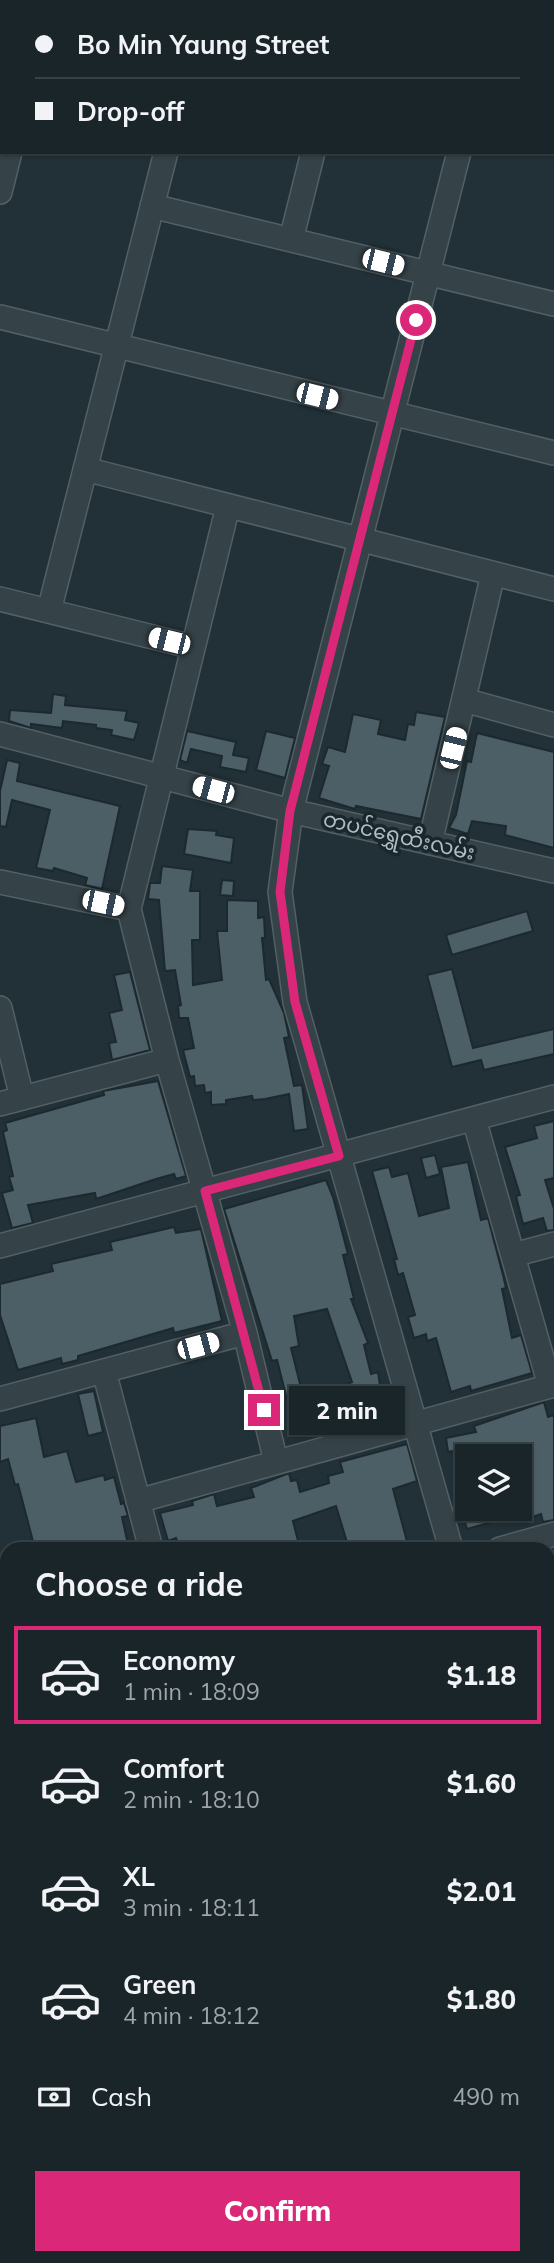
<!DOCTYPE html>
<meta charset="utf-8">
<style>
:root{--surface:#192529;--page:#263135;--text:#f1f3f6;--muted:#9fa5a8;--line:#374246;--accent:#db2777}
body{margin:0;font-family:Mulish,"Noto Sans Myanmar",sans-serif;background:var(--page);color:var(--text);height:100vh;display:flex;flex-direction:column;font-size:26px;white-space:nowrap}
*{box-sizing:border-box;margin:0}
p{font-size:23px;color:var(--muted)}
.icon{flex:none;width:38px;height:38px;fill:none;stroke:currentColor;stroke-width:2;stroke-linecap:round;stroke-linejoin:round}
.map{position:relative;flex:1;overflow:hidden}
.side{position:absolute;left:0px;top:1542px;width:555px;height:723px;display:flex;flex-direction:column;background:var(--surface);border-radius:21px 21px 0 0;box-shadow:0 2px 5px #0004,0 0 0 2px var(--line)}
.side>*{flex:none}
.banner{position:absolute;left:0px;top:0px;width:555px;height:154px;box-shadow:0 2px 5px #0004,0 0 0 2px var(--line);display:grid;align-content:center;height:154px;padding:0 35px;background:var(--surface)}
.fabs{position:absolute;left:455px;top:1444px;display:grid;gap:14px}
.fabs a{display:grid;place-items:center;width:77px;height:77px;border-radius:0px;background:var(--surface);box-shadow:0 2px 5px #0004,0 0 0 2px var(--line);font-size:35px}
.end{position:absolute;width:32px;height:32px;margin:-16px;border:9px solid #db2777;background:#fff;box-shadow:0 0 0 4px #fff}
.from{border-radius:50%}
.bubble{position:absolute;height:49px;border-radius:0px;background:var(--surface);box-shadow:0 2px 5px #0004,0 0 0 2px var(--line);font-size:23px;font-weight:800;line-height:49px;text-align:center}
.car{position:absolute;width:21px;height:42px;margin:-21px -10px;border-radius:9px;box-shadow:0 0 5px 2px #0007;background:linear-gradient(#fff 24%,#345 0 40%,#fff 0 76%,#345 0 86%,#fff 0)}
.banner b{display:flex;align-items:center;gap:24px;height:66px;font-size:26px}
.banner b+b{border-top:2px solid var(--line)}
.banner i{width:18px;height:18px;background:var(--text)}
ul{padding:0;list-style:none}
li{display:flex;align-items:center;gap:21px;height:98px;margin:0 14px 10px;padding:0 21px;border:4px solid transparent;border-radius:0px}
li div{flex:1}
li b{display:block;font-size:26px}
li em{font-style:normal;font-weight:800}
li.selected{border-color:var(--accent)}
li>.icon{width:63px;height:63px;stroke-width:1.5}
h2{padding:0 35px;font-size:32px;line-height:84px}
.pay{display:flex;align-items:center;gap:18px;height:77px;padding:0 35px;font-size:26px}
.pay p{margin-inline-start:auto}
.action{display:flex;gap:14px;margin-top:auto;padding:14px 35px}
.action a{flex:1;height:80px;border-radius:0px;background:var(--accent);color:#fff;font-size:28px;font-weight:800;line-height:80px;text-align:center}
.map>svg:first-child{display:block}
</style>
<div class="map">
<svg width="554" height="2263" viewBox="0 0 554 2263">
<rect width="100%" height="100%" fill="#213137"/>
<path fill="#4c5e66" stroke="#1c292e" stroke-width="2" d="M 53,694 L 66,696 L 65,705 L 127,711 L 125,720 L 139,723 L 134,740 L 111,735 L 112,730 L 96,728 L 96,725 L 63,721 L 62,728 L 31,724 L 31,728 L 9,721 L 10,710 L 51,713 Z
M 416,712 L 445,717 L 421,819 L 356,806 L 355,809 L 319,798 L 329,766 L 322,764 L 328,747 L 345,752 L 353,714 L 381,720 L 378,734 L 405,740 L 408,724 L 414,725 Z
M 187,731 L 236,742 L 233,755 L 249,758 L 246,772 L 220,767 L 222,756 L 191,749 L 187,763 L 180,760 Z
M 266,731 L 295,738 L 285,778 L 256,770 Z
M 477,733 L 554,752 L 554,848 L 505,835 L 506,826 L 472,821 L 468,834 L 449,828 L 456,815 L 467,761 L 471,762 Z
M 7,760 L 20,763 L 17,781 L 120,806 L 102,889 L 85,885 L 87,878 L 54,868 L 53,871 L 36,868 L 50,810 L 12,800 L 6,827 L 0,826 L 0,791 Z
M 188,829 L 217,831 L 216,835 L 234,838 L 231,863 L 184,854 Z
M 162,866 L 193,870 L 190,891 L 200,891 L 200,940 L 192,940 L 193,985 L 222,980 L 217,931 L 227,931 L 227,900 L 258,901 L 258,918 L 264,917 L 265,938 L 262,938 L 266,980 L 269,979 L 284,1013 L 289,1037 L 284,1038 L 294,1086 L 302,1085 L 308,1129 L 294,1131 L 289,1094 L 265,1099 L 253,1100 L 252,1096 L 226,1100 L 226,1104 L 211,1105 L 211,1092 L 205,1093 L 204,1085 L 195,1086 L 194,1076 L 190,1077 L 183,1050 L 194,1048 L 188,1018 L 179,1018 L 178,1006 L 181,1005 L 175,970 L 165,971 L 159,900 L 148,899 L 150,883 L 160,883 Z
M 222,880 L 234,881 L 233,896 L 220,895 Z
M 527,911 L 533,931 L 452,955 L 446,935 Z
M 452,969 L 473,1048 L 554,1029 L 554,1054 L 484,1070 L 481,1060 L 452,1067 L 427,975 Z
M 130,972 L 150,1050 L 112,1060 L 109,1043 L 116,1042 L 109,1013 L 122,1010 L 114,975 Z
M 158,1081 L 186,1176 L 176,1179 L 174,1174 L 156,1179 L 96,1199 L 95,1193 L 28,1205 L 33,1223 L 12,1228 L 2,1193 L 13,1190 L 9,1177 L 13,1176 L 3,1132 L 7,1130 L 5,1123 L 104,1095 L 103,1091 Z
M 554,1121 L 554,1178 L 545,1180 L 554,1209 L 554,1230 L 547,1231 L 543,1218 L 523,1224 L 516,1196 L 520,1195 L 505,1147 L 537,1138 L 534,1126 Z
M 435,1155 L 440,1174 L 426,1178 L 421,1158 Z
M 468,1162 L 481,1220 L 488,1218 L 503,1275 L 506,1288 L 502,1289 L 512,1338 L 521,1335 L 532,1373 L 471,1391 L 470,1386 L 451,1392 L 436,1338 L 427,1341 L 426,1334 L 414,1338 L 408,1317 L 415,1315 L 403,1273 L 398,1275 L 394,1259 L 397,1259 L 372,1171 L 389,1167 L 392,1177 L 408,1173 L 419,1216 L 449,1208 L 441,1167 Z
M 326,1180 L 333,1197 L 348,1254 L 343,1255 L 354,1299 L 351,1299 L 368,1343 L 364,1345 L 371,1374 L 378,1372 L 384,1412 L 368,1414 L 369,1419 L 335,1419 L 334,1390 L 350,1389 L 349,1383 L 352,1382 L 327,1309 L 294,1316 L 299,1346 L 291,1348 L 301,1388 L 310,1385 L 320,1425 L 295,1431 L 277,1360 L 272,1361 L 224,1209 Z
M 174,1227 L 176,1233 L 201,1229 L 222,1321 L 174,1333 L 173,1328 L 78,1356 L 78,1360 L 62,1364 L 61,1358 L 18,1370 L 0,1315 L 0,1284 L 53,1271 L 51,1264 L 112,1250 L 110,1242 Z
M 94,1391 L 103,1432 L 88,1436 L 78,1394 Z
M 544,1402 L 548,1417 L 554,1415 L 554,1520 L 543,1522 L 541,1514 L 532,1517 L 531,1511 L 467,1529 L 461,1508 L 520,1508 L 520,1452 L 508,1456 L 464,1456 L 464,1449 L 448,1452 L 446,1438 L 476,1432 L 474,1426 Z
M 36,1418 L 44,1457 L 67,1451 L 76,1482 L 104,1475 L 105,1480 L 114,1477 L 121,1504 L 124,1503 L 128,1516 L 122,1517 L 129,1549 L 35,1549 L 18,1484 L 15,1485 L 8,1459 L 0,1462 L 0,1426 Z
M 407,1444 L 417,1481 L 393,1489 L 409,1549 L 396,1549 L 395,1545 L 382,1549 L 349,1549 L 336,1506 L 293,1521 L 300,1549 L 180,1549 L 176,1538 L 168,1541 L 160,1513 L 193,1505 L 192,1501 L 214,1494 L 217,1506 L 254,1497 L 251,1488 L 289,1473 L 291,1481 L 297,1480 L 300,1492 L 329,1483 L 328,1476 L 343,1472 L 340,1462 Z"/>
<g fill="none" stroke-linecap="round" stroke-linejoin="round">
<defs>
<path id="minor" d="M 45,2 L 45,0
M 351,2 L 351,0
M 498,2 L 498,0
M 0,30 L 2,31
M 0,192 L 10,152
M 152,206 L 554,304
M 291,240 L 313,152
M 0,317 L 554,453
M 85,469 L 554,589
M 228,506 L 129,909 L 167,1060 L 245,1333 L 276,1462
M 0,599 L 193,647
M 49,611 L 166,152
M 464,700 L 554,725
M 0,734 L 291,811 L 554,871
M 430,843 L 493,574
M 0,882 L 129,909
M 0,1008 L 22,1098
M 0,1104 L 167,1060
M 474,1119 L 550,1386
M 0,1246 L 554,1097
M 513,1255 L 554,1244
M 104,1371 L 151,1549
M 0,1399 L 245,1333
M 138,1501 L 554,1385
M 451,1549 L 295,1002 L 280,892 L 291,811 L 459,152
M 500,1549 L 554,1534
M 0,1571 L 7,1597
M 0,1685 L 7,1683
M 548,1699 L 554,1697
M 548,1916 L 554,1939
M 0,1982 L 7,1980
M 548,1989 L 554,1987
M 0,2139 L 7,2137
M 185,2258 L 187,2263
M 349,2258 L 350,2263
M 495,2258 L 496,2263
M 61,2263 L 81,2258"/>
</defs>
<use href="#minor" stroke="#526065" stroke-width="26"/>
<use href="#minor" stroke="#354247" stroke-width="23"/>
</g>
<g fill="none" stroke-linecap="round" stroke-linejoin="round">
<path stroke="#db2777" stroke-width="9" d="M 264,1410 L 205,1191 L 339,1156 L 295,1002 L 280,892 L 290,811 L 416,320"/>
</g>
<g text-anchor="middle" stroke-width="7" stroke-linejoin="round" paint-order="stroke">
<g font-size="21" fill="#afbdc4" stroke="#1a272c">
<text transform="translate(399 836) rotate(13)" y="7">တပင်ရွှေထီးလမ်း</text>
</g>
</g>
</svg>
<div class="fabs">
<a><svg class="icon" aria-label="layers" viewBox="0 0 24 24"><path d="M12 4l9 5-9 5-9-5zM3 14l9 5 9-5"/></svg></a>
</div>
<i class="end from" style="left:416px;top:320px"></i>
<i class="end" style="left:264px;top:1410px"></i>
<div class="bubble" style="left:289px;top:1386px;width:116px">2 min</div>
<i class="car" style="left:383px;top:262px;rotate:104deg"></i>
<i class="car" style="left:317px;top:396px;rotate:104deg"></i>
<i class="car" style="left:169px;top:641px;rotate:284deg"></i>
<i class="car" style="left:453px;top:748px;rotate:14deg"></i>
<i class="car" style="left:213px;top:790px;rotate:285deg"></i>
<i class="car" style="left:103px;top:903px;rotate:102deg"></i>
<i class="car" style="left:198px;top:1346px;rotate:75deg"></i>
<div class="banner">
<b><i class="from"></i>Bo Min Yaung Street</b>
<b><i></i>Drop-off</b>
</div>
<section class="side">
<h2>Choose a ride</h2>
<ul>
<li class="selected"><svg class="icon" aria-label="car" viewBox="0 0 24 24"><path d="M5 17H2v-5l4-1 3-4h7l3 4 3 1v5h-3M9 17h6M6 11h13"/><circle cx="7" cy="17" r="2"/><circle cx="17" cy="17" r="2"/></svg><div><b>Economy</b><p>1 min · 18:09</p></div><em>$1.18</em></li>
<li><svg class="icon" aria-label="car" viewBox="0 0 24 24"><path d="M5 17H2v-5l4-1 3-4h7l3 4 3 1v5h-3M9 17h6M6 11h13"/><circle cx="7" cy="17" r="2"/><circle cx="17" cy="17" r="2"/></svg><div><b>Comfort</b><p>2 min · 18:10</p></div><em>$1.60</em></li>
<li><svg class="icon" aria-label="car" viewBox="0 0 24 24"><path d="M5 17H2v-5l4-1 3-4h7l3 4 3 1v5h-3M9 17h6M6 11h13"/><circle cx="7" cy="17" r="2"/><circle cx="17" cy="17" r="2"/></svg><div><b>XL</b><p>3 min · 18:11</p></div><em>$2.01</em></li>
<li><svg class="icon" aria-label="car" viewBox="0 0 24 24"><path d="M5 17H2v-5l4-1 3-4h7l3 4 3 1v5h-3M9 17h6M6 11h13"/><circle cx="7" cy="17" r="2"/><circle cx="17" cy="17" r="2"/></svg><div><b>Green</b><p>4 min · 18:12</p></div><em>$1.80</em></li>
</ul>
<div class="pay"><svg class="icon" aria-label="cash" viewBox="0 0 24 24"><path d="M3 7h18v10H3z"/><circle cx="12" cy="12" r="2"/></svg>Cash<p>490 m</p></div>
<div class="action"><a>Confirm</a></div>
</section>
</div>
